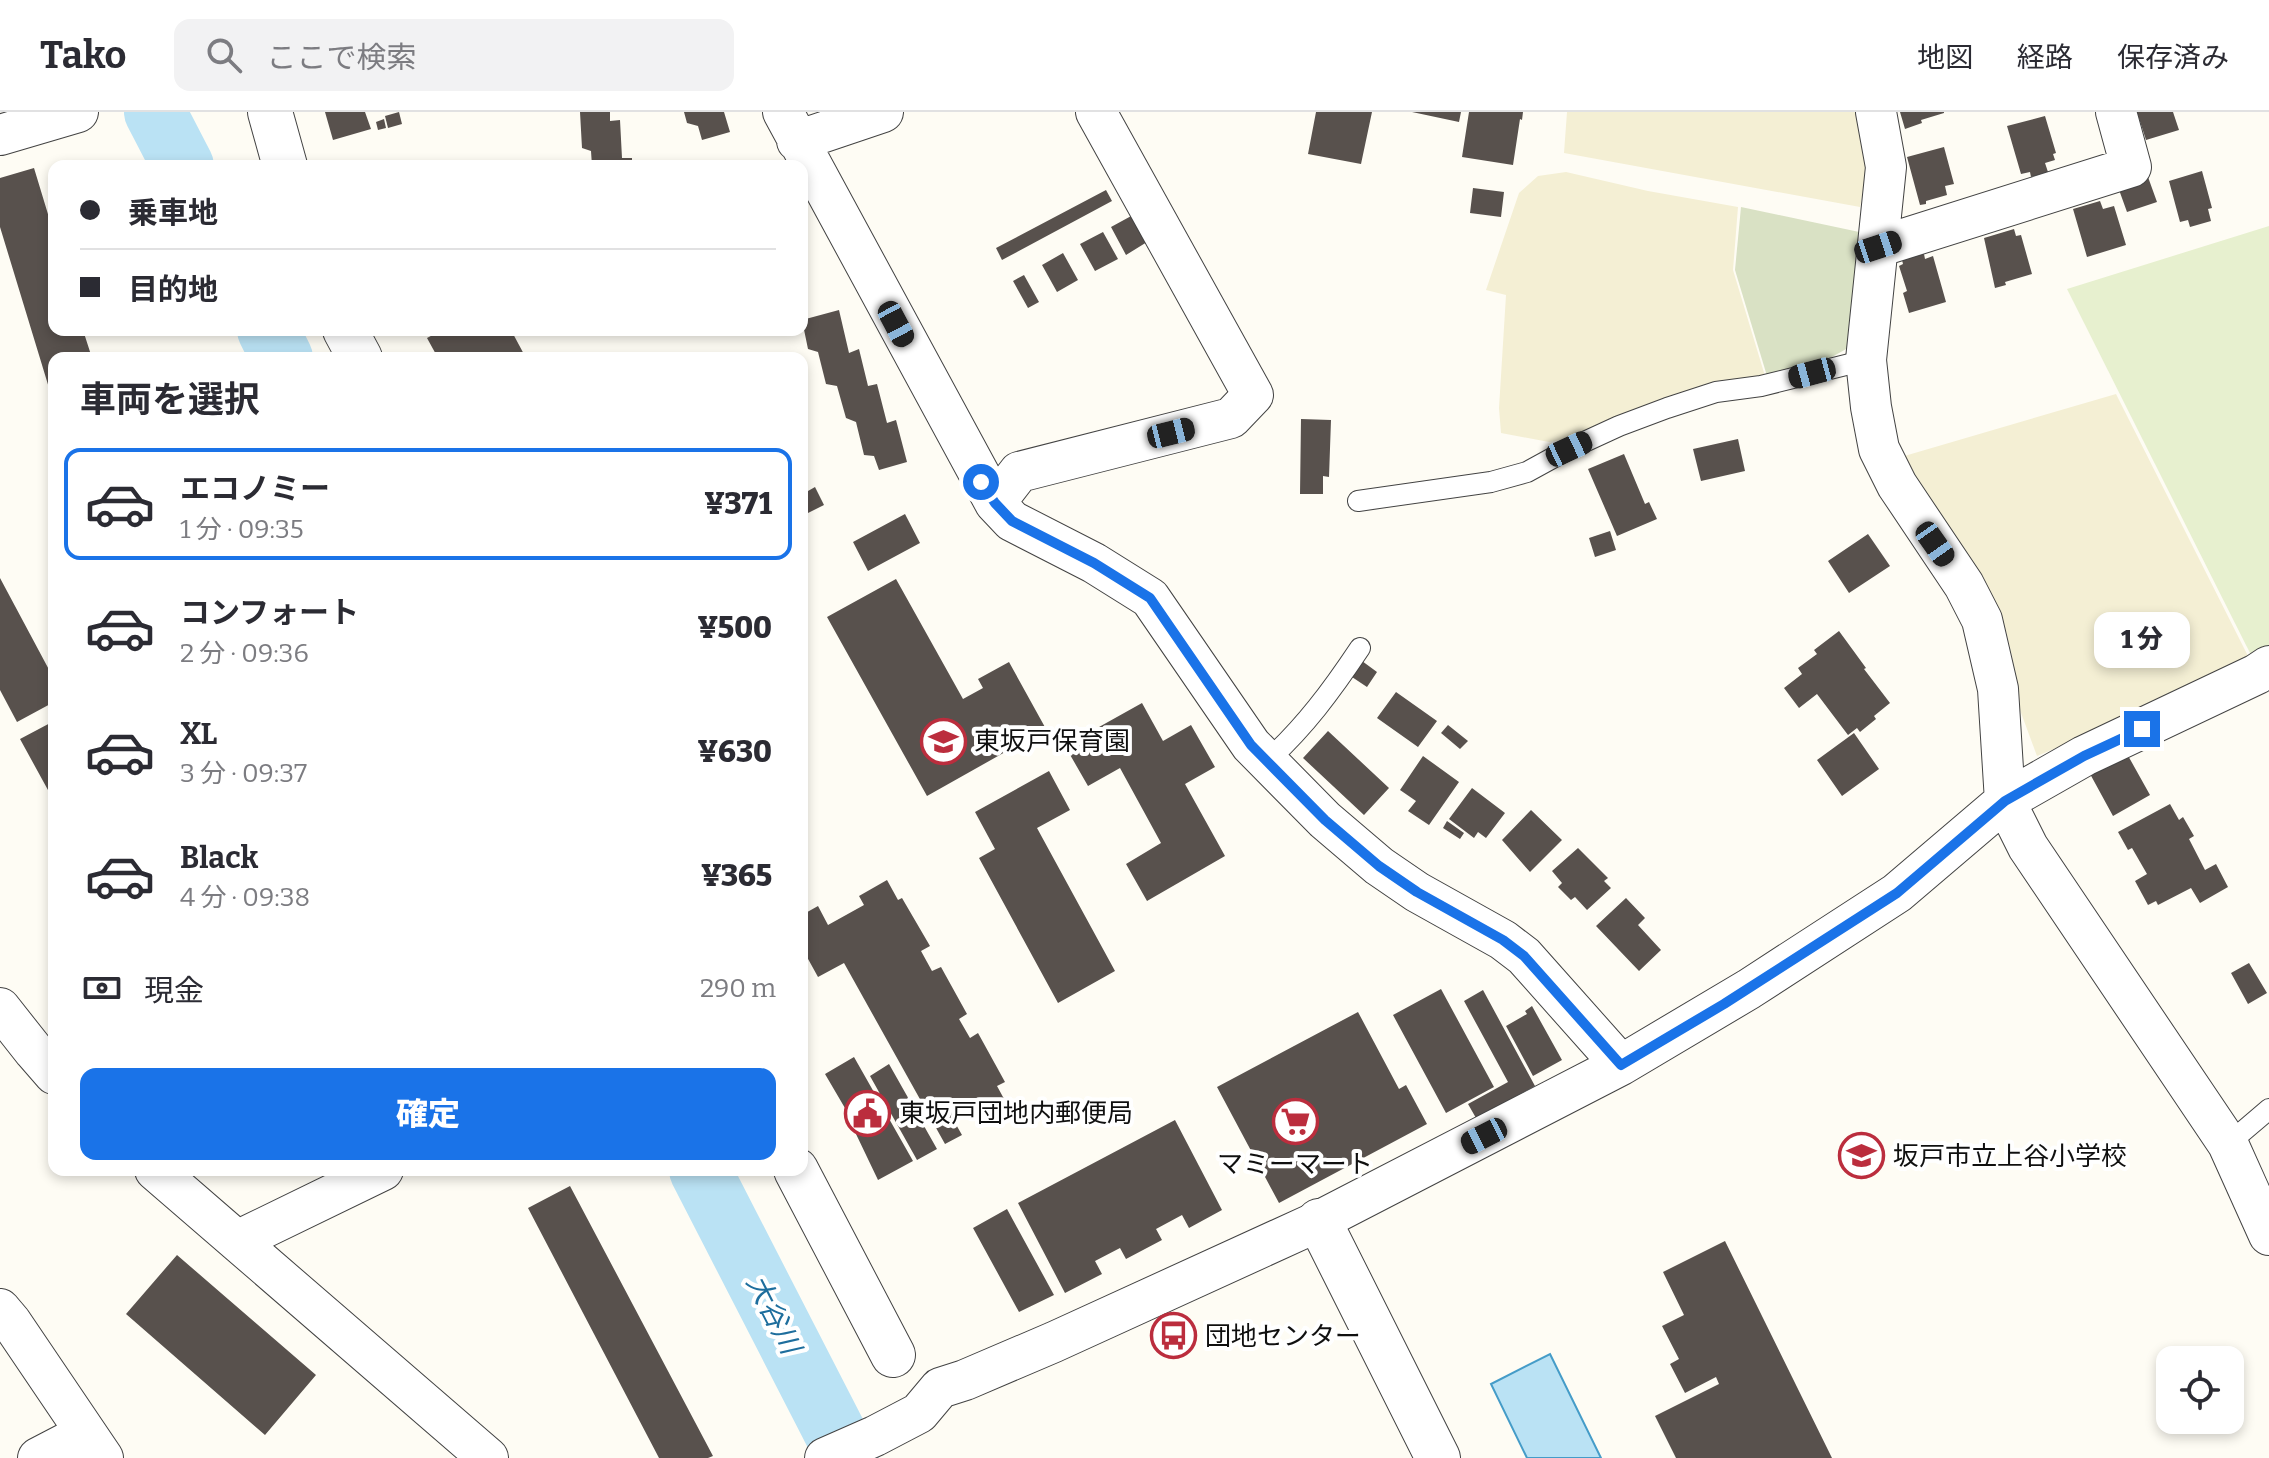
<!DOCTYPE html>
<html lang="ja">
<meta charset="utf-8">
<style>
:root{--surface:#fff;--page:#f2f2f3;--text:#2b2b33;--muted:#7c7c81;--line:#e1e1e2;--accent:#1a73e8}
body{margin:0;font-family:Bitter,"Noto Sans JP",serif;background:var(--page);color:var(--text);height:100vh;display:flex;flex-direction:column;font-size:30px;white-space:nowrap}
*{box-sizing:border-box;margin:0}
p{font-size:26px;color:var(--muted)}
.icon{flex:none;width:44px;height:44px;fill:none;stroke:currentColor;stroke-width:2;stroke-linecap:round;stroke-linejoin:round}
.map{position:relative;flex:1;overflow:hidden}
.sheet{position:absolute;left:48px;top:240px;width:760px;height:824px;display:flex;flex-direction:column;background:var(--surface);border-radius:16px;box-shadow:0 4px 12px #0003}
.sheet>*{flex:none}
.hud{position:absolute;left:48px;top:48px;width:760px;height:176px;border-radius:16px;box-shadow:0 4px 12px #0003;display:grid;align-content:center;height:176px;padding:0 32px;background:var(--surface)}
.buttons{position:absolute;left:2156px;top:1234px;display:grid;gap:16px}
.buttons a{display:grid;place-items:center;width:88px;height:88px;border-radius:16px;background:var(--surface);box-shadow:0 4px 12px #0003;font-size:40px}
.end{position:absolute;width:36px;height:36px;margin:-18px;border:10px solid #1a73e8;background:#fff;box-shadow:0 0 0 4px #fff}
.from{border-radius:50%}
.bubble{position:absolute;height:56px;border-radius:16px;background:var(--surface);box-shadow:0 4px 12px #0003;font-size:26px;font-weight:800;line-height:56px;text-align:center}
.car{position:absolute;width:24px;height:48px;margin:-24px -12px;border-radius:10px;box-shadow:0 0 6px 2px #0007;background:linear-gradient(#222 24%,#8ab4d8 0 40%,#222 0 76%,#8ab4d8 0 86%,#222 0)}
.hud b{display:flex;align-items:center;gap:28px;height:76px;font-size:30px}
.hud b+b{border-top:2px solid var(--line)}
.hud i{width:20px;height:20px;background:var(--text)}
ul{padding:0;list-style:none}
li{display:flex;align-items:center;gap:24px;height:112px;margin:0 16px 12px;padding:0 16px;border:4px solid transparent;border-radius:16px}
li div{flex:1}
li b{display:block;font-size:30px}
li em{font-style:normal;font-weight:800}
li.active{border-color:var(--accent)}
li>.icon{width:72px;height:72px;stroke-width:1.5}
h2{padding:0 32px;font-size:36px;line-height:96px}
.pay{display:flex;align-items:center;gap:20px;height:88px;padding:0 32px;font-size:30px}
.pay p{margin-inline-start:auto}
.button{display:flex;gap:16px;margin-top:auto;padding:16px 32px}
.button a{flex:1;height:92px;border-radius:16px;background:var(--accent);color:#fff;font-size:32px;font-weight:800;line-height:92px;text-align:center}
header{display:flex;align-items:center;gap:48px;box-sizing:border-box;height:112px;padding:0 40px;background:var(--surface);border-bottom:2px solid var(--line)}
header strong{font-size:38px}
nav{display:flex;gap:44px;margin-inline-start:auto;font-size:28px}
.search{width:560px;height:72px;background:var(--page);display:flex;align-items:center;gap:20px;box-sizing:border-box;padding:0 28px;border-radius:16px;color:var(--muted);font-size:30px}
.map>svg:first-child{display:block}
</style>
<header>
<strong>Tako</strong>
<div class="search"><svg class="icon" aria-label="search" viewBox="0 0 24 24"><circle cx="10" cy="10" r="6"/><path d="M15 15l6 6"/></svg>ここで検索</div>
<nav><a>地図</a><a>経路</a><a>保存済み</a></nav>
</header>
<div class="map">
<svg width="2269" height="1346" viewBox="0 0 2269 1346">
<rect width="100%" height="100%" fill="#fefcf4"/>
<path fill="#f4efd4" d="M 1567,0 L 1860,0 L 1869,47 L 1860,95 L 1564,41 Z
M 1566,60 L 1648,79 L 1738,95 L 1733,158 L 1765,264 L 1707,274 L 1658,288 L 1570,327 L 1549,330 L 1501,321 L 1499,296 L 1506,183 L 1486,178 L 1519,81 L 1538,64 Z
M 2116,282 L 2249,546 L 2185,582 L 2037,644 L 2020,598 L 2012,544 L 2006,519 L 1993,489 L 1901,345 Z"/>
<path fill="#d9e1c4" d="M 1741,95 L 1864,121 L 1848,236 L 1830,246 L 1767,264 L 1735,158 Z"/>
<path fill="#e7f0cf" d="M 2269,114 L 2269,534 L 2252,545 L 2067,177 Z"/>
<path fill="#bae2f4" stroke="#459cc8" stroke-width="2" d="M 1550,1242 L 1601,1346 L 1527,1346 L 1491,1272 Z"/>
<g fill="none" stroke-linecap="round" stroke-linejoin="round">
<path stroke="#bae2f4" stroke-width="62" d="M 155,0 L 183,54
M 268,218 L 282,246
M 700,1058 L 848,1346"/>
</g>
<path fill="#58514d" d="M 325,0 L 365,0 L 371,17 L 333,28 Z
M 399,0 L 402,12 L 388,16 L 385,4 Z
M 580,0 L 610,0 L 610,9 L 620,8 L 622,46 L 632,46 L 632,54 L 592,54 L 591,39 L 582,36 Z
M 684,0 L 724,0 L 730,20 L 702,28 L 698,14 L 687,11 Z
M 1316,0 L 1372,0 L 1361,52 L 1308,42 Z
M 1412,0 L 1461,0 L 1459,10 Z
M 1469,0 L 1523,0 L 1522,8 L 1520,7 L 1513,53 L 1462,45 Z
M 1900,0 L 1944,0 L 1944,1 L 1921,8 L 1922,11 L 1905,17 Z
M 2137,0 L 2173,0 L 2179,18 L 2146,28 Z
M 2045,4 L 2056,41 L 2053,42 L 2055,48 L 2045,51 L 2048,60 L 2031,65 L 2030,60 L 2021,62 L 2007,14 Z
M 384,7 L 386,16 L 378,18 L 376,10 Z
M 1944,35 L 1954,72 L 1945,74 L 1947,83 L 1926,89 L 1926,92 L 1920,93 L 1907,45 Z
M 34,56 L 54,122 L 54,218 L 83,218 L 92,246 L 54,246 L 53,289 L 0,115 L 0,66 Z
M 2202,59 L 2212,96 L 2208,97 L 2211,109 L 2190,115 L 2188,108 L 2180,110 L 2169,69 Z
M 2148,65 L 2157,90 L 2127,100 L 2118,75 Z
M 1473,76 L 1504,80 L 1501,105 L 1470,101 Z
M 1106,78 L 1112,89 L 1002,148 L 996,136 Z
M 2100,89 L 2103,97 L 2114,94 L 2126,133 L 2087,145 L 2073,97 Z
M 1133,103 L 1147,130 L 1126,143 L 1111,115 Z
M 2014,117 L 2016,124 L 2021,123 L 2032,162 L 2005,170 L 2006,173 L 1995,176 L 1984,126 Z
M 1103,120 L 1118,147 L 1095,159 L 1080,132 Z
M 1063,141 L 1078,168 L 1057,180 L 1042,153 Z
M 1924,142 L 1925,147 L 1933,144 L 1946,190 L 1909,201 L 1903,181 L 1907,179 L 1899,154 L 1903,152 L 1902,148 Z
M 1024,163 L 1039,190 L 1028,196 L 1013,169 Z
M 839,198 L 849,241 L 859,237 L 868,274 L 877,272 L 887,311 L 896,308 L 907,350 L 879,358 L 874,344 L 864,343 L 856,310 L 846,306 L 837,274 L 826,272 L 818,240 L 808,237 L 802,208 Z
M 442,218 L 511,218 L 526,246 L 438,246 L 427,226 Z
M 1301,307 L 1331,308 L 1329,365 L 1323,364 L 1323,382 L 1300,382 Z
M 1738,327 L 1745,359 L 1701,369 L 1693,337 Z
M 1624,342 L 1645,392 L 1649,390 L 1657,407 L 1617,424 L 1588,357 Z
M 802,367 L 808,379 L 815,375 L 824,393 L 802,404 Z
M 905,402 L 920,431 L 868,459 L 853,430 Z
M 1610,419 L 1616,438 L 1595,445 L 1589,426 Z
M 1868,422 L 1890,454 L 1849,481 L 1828,449 Z
M 0,466 L 54,567 L 54,590 L 17,610 L 0,578 Z
M 896,467 L 963,587 L 983,576 L 978,567 L 1009,550 L 1046,617 L 927,684 L 827,505 Z
M 1839,519 L 1866,556 L 1864,557 L 1890,591 L 1874,604 L 1876,607 L 1860,620 L 1857,616 L 1848,623 L 1817,582 L 1799,596 L 1784,576 L 1802,562 L 1798,556 L 1817,542 L 1814,538 Z
M 1362,549 L 1377,560 L 1367,575 L 1352,565 Z
M 1396,580 L 1437,609 L 1418,635 L 1377,606 Z
M 1142,591 L 1163,629 L 1191,613 L 1215,655 L 1185,672 L 1225,744 L 1147,789 L 1126,752 L 1161,731 L 1120,656 L 1088,674 L 1065,634 Z
M 54,609 L 54,689 L 20,627 Z
M 1448,613 L 1468,629 L 1460,637 L 1441,621 Z
M 1328,619 L 1389,676 L 1364,703 L 1303,646 Z
M 1854,621 L 1879,657 L 1842,684 L 1817,648 Z
M 2126,640 L 2150,683 L 2113,704 L 2089,660 Z
M 1423,644 L 1459,670 L 1429,713 L 1408,699 L 1416,689 L 1400,678 Z
M 1049,659 L 1070,698 L 1037,716 L 1115,859 L 1058,891 L 979,746 L 995,737 L 975,700 Z
M 1472,676 L 1505,701 L 1486,726 L 1478,720 L 1474,726 L 1449,707 Z
M 2170,692 L 2179,708 L 2183,705 L 2194,724 L 2189,727 L 2205,758 L 2216,752 L 2228,775 L 2200,791 L 2191,776 L 2158,793 L 2156,789 L 2148,793 L 2135,769 L 2147,762 L 2132,736 L 2128,738 L 2118,720 Z
M 1531,698 L 1562,728 L 1530,760 L 1502,728 Z
M 1447,709 L 1464,721 L 1460,727 L 1443,716 Z
M 1578,736 L 1608,766 L 1604,769 L 1611,776 L 1587,798 L 1575,785 L 1571,788 L 1558,775 L 1562,771 L 1552,759 Z
M 887,768 L 898,788 L 902,786 L 930,834 L 921,839 L 932,859 L 941,855 L 967,902 L 959,907 L 970,926 L 978,921 L 1005,970 L 997,974 L 1009,996 L 998,1002 L 996,997 L 977,1008 L 973,999 L 954,1009 L 962,1023 L 945,1032 L 844,851 L 818,865 L 802,836 L 802,803 L 818,794 L 828,813 L 864,793 L 859,784 Z
M 1626,786 L 1645,806 L 1638,813 L 1661,838 L 1639,859 L 1596,814 Z
M 2249,851 L 2267,881 L 2248,892 L 2231,861 Z
M 1441,877 L 1494,975 L 1446,1001 L 1393,903 Z
M 1483,878 L 1535,974 L 1476,1006 L 1468,992 L 1508,970 L 1464,889 Z
M 1532,894 L 1562,948 L 1533,964 L 1506,914 L 1527,902 L 1525,899 Z
M 1358,900 L 1399,977 L 1406,973 L 1427,1012 L 1279,1091 L 1217,975 Z
M 854,945 L 913,1049 L 878,1068 L 856,1022 L 859,1020 L 825,962 Z
M 889,952 L 937,1037 L 917,1048 L 870,964 Z
M 1175,1008 L 1222,1098 L 1189,1116 L 1182,1103 L 1156,1117 L 1162,1128 L 1126,1147 L 1120,1136 L 1095,1149 L 1102,1162 L 1065,1181 L 1018,1091 Z
M 570,1074 L 713,1344 L 708,1346 L 659,1346 L 528,1096 Z
M 1007,1097 L 1054,1183 L 1019,1200 L 973,1116 Z
M 1725,1129 L 1832,1346 L 1676,1346 L 1655,1304 L 1719,1272 L 1716,1265 L 1685,1281 L 1670,1252 L 1679,1247 L 1662,1214 L 1684,1203 L 1663,1160 Z
M 177,1143 L 316,1263 L 265,1323 L 126,1202 Z"/>
<g fill="none" stroke-linecap="round" stroke-linejoin="round">
<defs>
<path id="service" d="M 1358,389 L 1491,370 L 1527,360 L 1569,337 L 1619,314 L 1667,296 L 1716,280 L 1761,274 L 1866,248
M 1267,649 C 1304,616 1332,578 1360,536
M 2228,1032 L 2269,997"/>
<path id="minor" d="M 783,0 L 995,391 L 1012,409 L 1094,451 L 1150,486 L 1251,633 L 1325,708 L 1379,754 L 1417,780 L 1503,828 L 1524,844 L 1621,953
M 1876,0 L 1886,55 L 1866,248 L 1871,295 L 1879,337 L 1897,373 L 1964,473 L 1982,508 L 1998,577 L 2005,689 L 2028,735 L 2228,1032 L 2269,1123
M 0,23 L 78,0
M 797,29 L 883,0
M 1878,135 L 2131,55 L 2116,0
M 995,391 L 1019,360 L 1231,306 L 1253,283 L 1096,0
M 0,896 L 34,939 L 54,962
M 155,1058 L 488,1346
M 237,1129 L 383,1058
M 0,1197 L 11,1210 L 103,1346
M 38,1346 L 86,1321
M 825,1346 L 875,1324 L 919,1301 L 940,1276 L 965,1268 L 1054,1230 L 1319,1109 L 1621,953 L 1749,877 L 1897,781 L 2005,689 L 2084,644 L 2257,562 L 2269,554"/>
<path id="tertiary" d="M 270,0 L 285,54
M 345,218 L 360,246
M 796,1058 L 893,1243
M 1319,1109 L 1438,1346"/>
</defs>
<use href="#service" stroke="#434343" stroke-width="22"/>
<use href="#minor" stroke="#434343" stroke-width="42"/>
<use href="#tertiary" stroke="#434343" stroke-width="46"/>
<use href="#service" stroke="#fff" stroke-width="20"/>
<use href="#minor" stroke="#fff" stroke-width="40"/>
<use href="#tertiary" stroke="#fff" stroke-width="44"/>
</g>
<g fill="none" stroke-linecap="round" stroke-linejoin="round">
<path stroke="#1a73e8" stroke-width="10" d="M 981,370 L 995,391 L 1012,409 L 1094,451 L 1150,486 L 1251,633 L 1325,708 L 1379,754 L 1417,780 L 1503,828 L 1524,844 L 1621,953 L 1724,892 L 1897,781 L 2005,689 L 2084,644 L 2142,617"/>
</g>
<defs>
<symbol id="school-ring" viewBox="-11 -11 22 22"><circle r="9.5" fill="#fff" stroke="#bb2d3d" stroke-width="1.5"/><path d="M0-5L7-2L0 1L-7-2ZM-4 1L0 2.5L4 1V4Q0 6-4 4Z" fill="#bb2d3d"/></symbol>
<symbol id="civic-ring" viewBox="-11 -11 22 22"><circle r="9.5" fill="#fff" stroke="#bb2d3d" stroke-width="1.5"/><path d="M-.6-6.5H3V-4.5H.6V-3L4-1V1h2V6H-6V1h2V-1L-.6-3ZM-1.2 2.5V6h2.4V2.5Z" fill="#bb2d3d"/></symbol>
<symbol id="supermarket-ring" viewBox="-11 -11 22 22"><circle r="9.5" fill="#fff" stroke="#bb2d3d" stroke-width="1.5"/><path d="M-6-5.5h2.5l.6 2H6L4.5 2H-2.5L-4.4-4H-6ZM-1.5 3.2a1.3 1.3 0 1 0 .1 0ZM3 3.2a1.3 1.3 0 1 0 .1 0Z" fill="#bb2d3d"/></symbol>
<symbol id="bus-ring" viewBox="-11 -11 22 22"><circle r="9.5" fill="#fff" stroke="#bb2d3d" stroke-width="1.5"/><path d="M-5-6H5V4H4V6H2V4H-2V6H-4V4H-5ZM-3.5-4V0h7V-4ZM-3.5 1.2v1.5H-2V1.2ZM2 1.2v1.5H3.5V1.2Z" fill="#bb2d3d"/></symbol>
</defs>
<g fill-rule="evenodd">
<use href="#school-ring" x="918" y="604" width="51" height="51"/>
<use href="#civic-ring" x="842" y="976" width="51" height="51"/>
<use href="#supermarket-ring" x="1270" y="984" width="51" height="51"/>
<use href="#school-ring" x="1836" y="1018" width="51" height="51"/>
<use href="#bus-ring" x="1148" y="1198" width="51" height="51"/>
</g>
<g text-anchor="middle" stroke-width="8" stroke-linejoin="round" paint-order="stroke">
<g font-size="26" fill="#101010" stroke="#fff" text-anchor="start">
<text x="974" y="638">東坂戸保育園</text>
<text x="899" y="1010">東坂戸団地内郵便局</text>
<text x="1893" y="1053">坂戸市立上谷小学校</text>
<text x="1295" y="1061" text-anchor="middle">マミーマート</text>
<text x="1205" y="1233">団地センター</text>
</g>
<g font-size="28" font-style="italic" fill="#1e6e9d" stroke="#fff">
<text transform="translate(774 1202) rotate(63)" y="10">大谷川</text>
</g>
</g>
</svg>
<div class="buttons">
<a><svg class="icon" aria-label="locate" viewBox="0 0 24 24"><circle cx="12" cy="12" r="6"/><path d="M12 2v4M12 18v4M2 12h4M18 12h4"/></svg></a>
</div>
<i class="end from" style="left:981px;top:370px"></i>
<i class="end" style="left:2142px;top:617px"></i>
<div class="bubble" style="left:2094px;top:500px;width:96px">1 分</div>
<i class="car" style="left:1878px;top:135px;rotate:72deg"></i>
<i class="car" style="left:896px;top:212px;rotate:152deg"></i>
<i class="car" style="left:1812px;top:261px;rotate:255deg"></i>
<i class="car" style="left:1171px;top:321px;rotate:76deg"></i>
<i class="car" style="left:1569px;top:337px;rotate:65deg"></i>
<i class="car" style="left:1935px;top:432px;rotate:145deg"></i>
<i class="car" style="left:1484px;top:1024px;rotate:243deg"></i>
<div class="hud">
<b><i class="from"></i>乗車地</b>
<b><i></i>目的地</b>
</div>
<section class="sheet">
<h2>車両を選択</h2>
<ul>
<li class="active"><svg class="icon" aria-label="car" viewBox="0 0 24 24"><path d="M5 17H2v-5l4-1 3-4h7l3 4 3 1v5h-3M9 17h6M6 11h13"/><circle cx="7" cy="17" r="2"/><circle cx="17" cy="17" r="2"/></svg><div><b>エコノミー</b><p>1 分 · 09:35</p></div><em>¥371</em></li>
<li><svg class="icon" aria-label="car" viewBox="0 0 24 24"><path d="M5 17H2v-5l4-1 3-4h7l3 4 3 1v5h-3M9 17h6M6 11h13"/><circle cx="7" cy="17" r="2"/><circle cx="17" cy="17" r="2"/></svg><div><b>コンフォート</b><p>2 分 · 09:36</p></div><em>¥500</em></li>
<li><svg class="icon" aria-label="car" viewBox="0 0 24 24"><path d="M5 17H2v-5l4-1 3-4h7l3 4 3 1v5h-3M9 17h6M6 11h13"/><circle cx="7" cy="17" r="2"/><circle cx="17" cy="17" r="2"/></svg><div><b>XL</b><p>3 分 · 09:37</p></div><em>¥630</em></li>
<li><svg class="icon" aria-label="car" viewBox="0 0 24 24"><path d="M5 17H2v-5l4-1 3-4h7l3 4 3 1v5h-3M9 17h6M6 11h13"/><circle cx="7" cy="17" r="2"/><circle cx="17" cy="17" r="2"/></svg><div><b>Black</b><p>4 分 · 09:38</p></div><em>¥365</em></li>
</ul>
<div class="pay"><svg class="icon" aria-label="cash" viewBox="0 0 24 24"><path d="M3 7h18v10H3z"/><circle cx="12" cy="12" r="2"/></svg>現金<p>290 m</p></div>
<div class="button"><a>確定</a></div>
</section>
</div>
